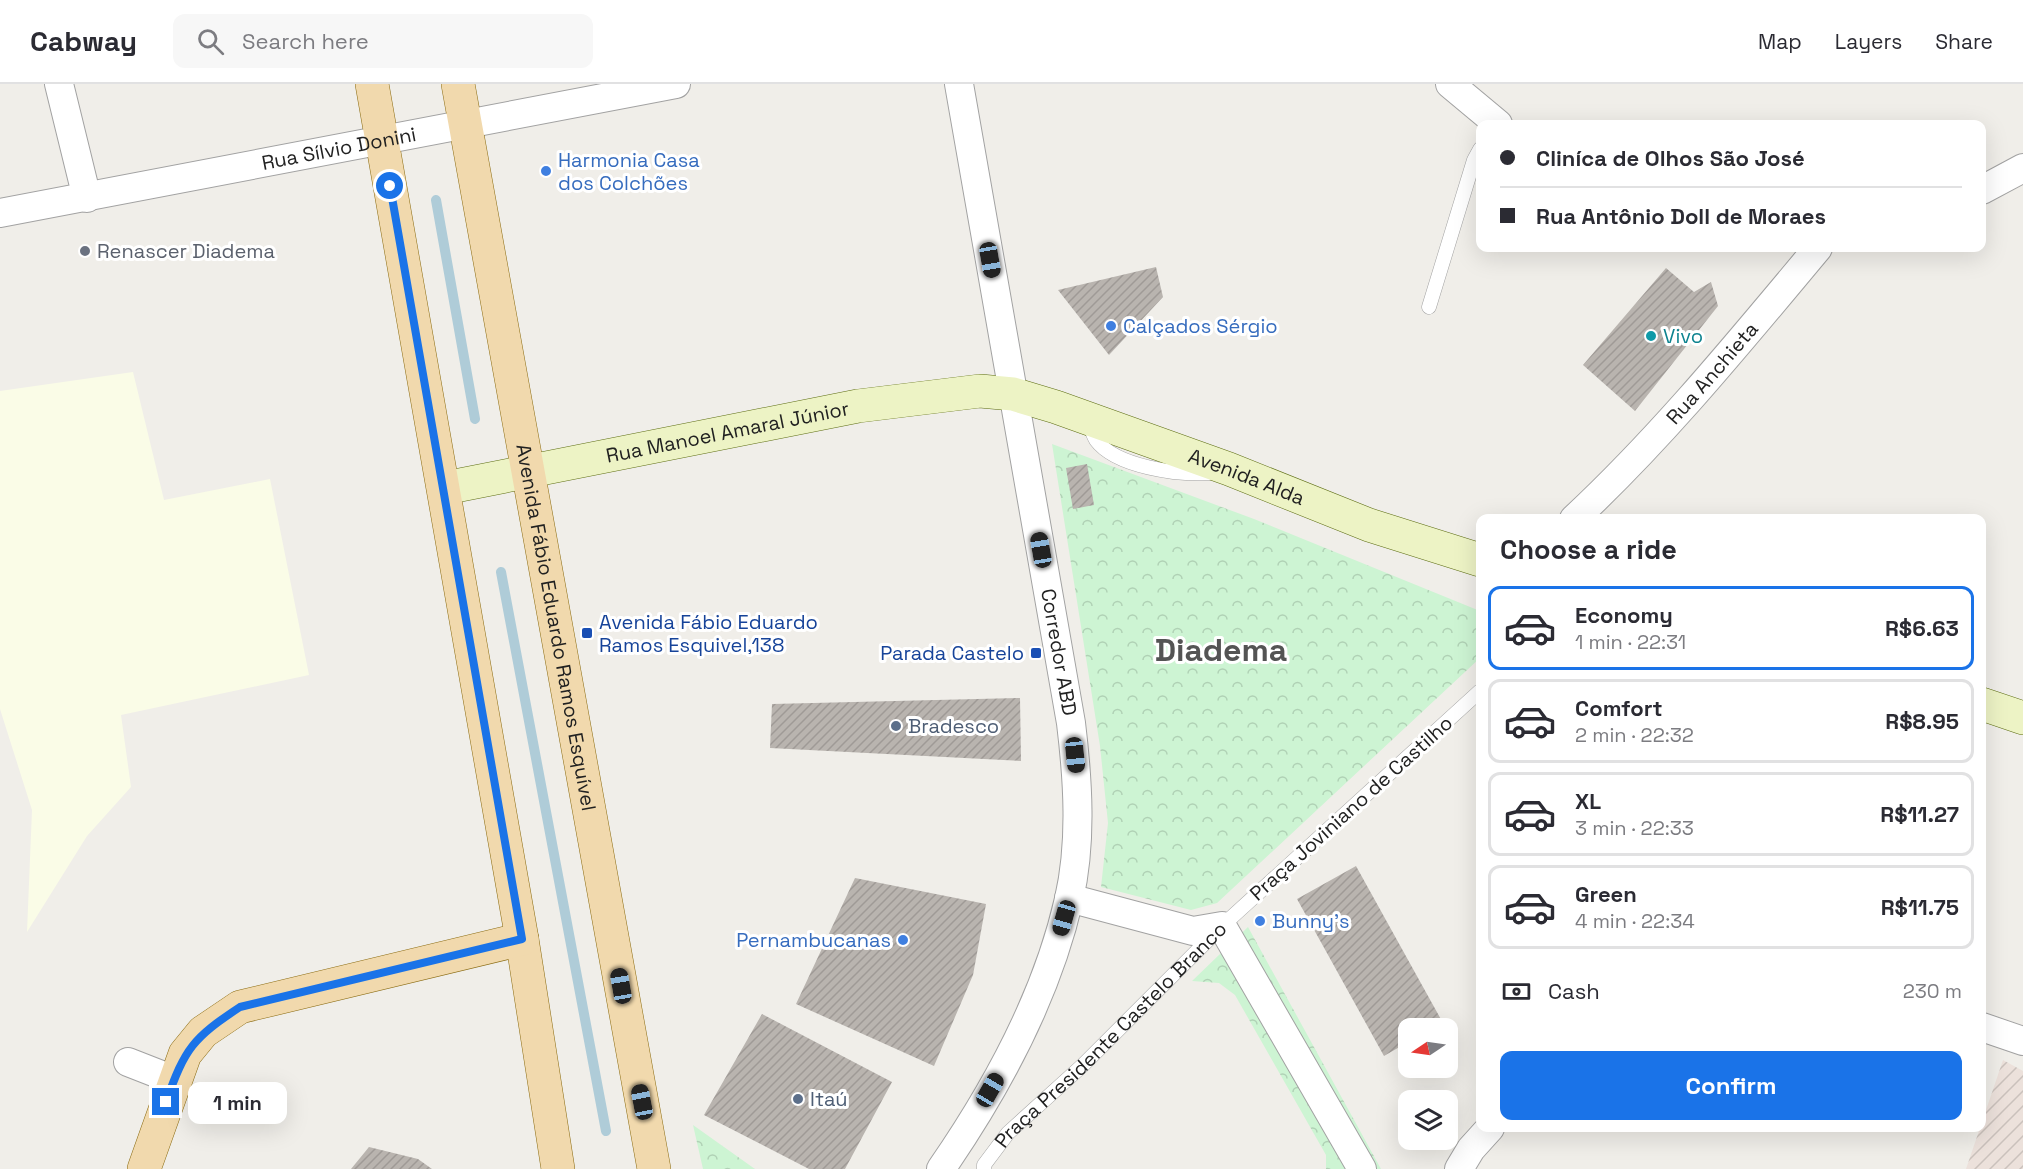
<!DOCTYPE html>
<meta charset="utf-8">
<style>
:root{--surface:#fff;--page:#f7f7f7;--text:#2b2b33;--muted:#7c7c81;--line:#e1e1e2;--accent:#1a73e8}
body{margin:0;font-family:"Space Grotesk",sans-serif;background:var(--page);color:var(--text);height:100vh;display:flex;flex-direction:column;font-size:22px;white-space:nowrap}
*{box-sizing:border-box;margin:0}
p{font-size:20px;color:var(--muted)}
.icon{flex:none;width:33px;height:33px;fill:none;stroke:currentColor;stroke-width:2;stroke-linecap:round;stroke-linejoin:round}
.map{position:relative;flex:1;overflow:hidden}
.drawer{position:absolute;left:1476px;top:430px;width:510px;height:618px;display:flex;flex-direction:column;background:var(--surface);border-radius:12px;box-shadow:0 6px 24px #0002}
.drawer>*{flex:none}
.hud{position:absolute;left:1476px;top:36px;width:510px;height:132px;border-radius:12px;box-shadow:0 6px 24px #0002;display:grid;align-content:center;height:132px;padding:0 24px;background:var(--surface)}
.needle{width:39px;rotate:257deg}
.buttons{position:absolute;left:1398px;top:934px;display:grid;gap:12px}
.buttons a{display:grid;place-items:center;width:60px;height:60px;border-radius:12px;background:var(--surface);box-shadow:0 6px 24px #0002;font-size:30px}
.end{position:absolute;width:27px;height:27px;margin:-14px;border:8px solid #1a73e8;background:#fff;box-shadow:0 0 0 3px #fff}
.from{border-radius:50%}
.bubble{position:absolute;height:42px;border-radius:12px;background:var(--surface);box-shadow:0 6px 24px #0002;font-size:20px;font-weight:600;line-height:42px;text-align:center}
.car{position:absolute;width:18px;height:36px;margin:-18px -9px;border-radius:8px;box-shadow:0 0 4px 2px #0007;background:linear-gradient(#222 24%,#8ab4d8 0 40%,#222 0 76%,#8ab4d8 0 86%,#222 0)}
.hud b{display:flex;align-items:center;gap:21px;height:57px;font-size:22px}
.hud b+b{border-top:2px solid var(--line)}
.hud i{width:15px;height:15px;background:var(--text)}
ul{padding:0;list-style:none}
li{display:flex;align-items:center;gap:18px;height:84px;margin:0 12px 9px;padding:0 12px;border:3px solid var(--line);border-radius:12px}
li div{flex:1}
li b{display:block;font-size:22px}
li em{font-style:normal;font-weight:600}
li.active{border-color:var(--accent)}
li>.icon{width:54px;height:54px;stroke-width:1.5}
h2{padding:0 24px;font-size:27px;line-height:72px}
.pay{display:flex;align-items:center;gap:15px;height:66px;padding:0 24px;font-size:22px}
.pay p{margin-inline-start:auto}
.primary-button{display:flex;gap:12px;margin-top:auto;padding:12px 24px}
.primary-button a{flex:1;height:69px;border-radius:12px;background:var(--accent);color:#fff;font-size:24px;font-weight:600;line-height:69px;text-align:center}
header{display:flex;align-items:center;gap:36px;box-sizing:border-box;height:84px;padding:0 30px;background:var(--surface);border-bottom:2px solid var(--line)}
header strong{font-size:28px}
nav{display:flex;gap:33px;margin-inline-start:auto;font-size:21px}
.search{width:420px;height:54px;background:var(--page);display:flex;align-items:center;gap:15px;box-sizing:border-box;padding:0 21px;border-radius:12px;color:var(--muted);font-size:22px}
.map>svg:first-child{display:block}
</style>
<header>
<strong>Cabway</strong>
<div class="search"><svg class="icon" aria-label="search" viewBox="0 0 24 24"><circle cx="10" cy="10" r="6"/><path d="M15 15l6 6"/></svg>Search here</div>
<nav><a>Map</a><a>Layers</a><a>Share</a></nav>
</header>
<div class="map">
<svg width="2023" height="1085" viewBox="0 0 2023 1085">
<defs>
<pattern id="military-furrows" width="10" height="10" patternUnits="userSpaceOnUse" patternTransform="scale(1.5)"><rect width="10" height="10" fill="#ece1db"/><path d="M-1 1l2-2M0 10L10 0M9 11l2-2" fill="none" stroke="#cac1bc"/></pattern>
<pattern id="park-crowns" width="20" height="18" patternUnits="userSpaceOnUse" patternTransform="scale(1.5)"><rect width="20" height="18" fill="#cdf4d3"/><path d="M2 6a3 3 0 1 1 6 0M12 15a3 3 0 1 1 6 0" fill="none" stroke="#b0d1b5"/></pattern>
<pattern id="building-hatch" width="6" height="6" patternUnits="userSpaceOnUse" patternTransform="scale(1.5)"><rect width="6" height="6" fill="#b9b4af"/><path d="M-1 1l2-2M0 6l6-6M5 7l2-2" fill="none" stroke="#9f9a96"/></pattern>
</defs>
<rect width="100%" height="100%" fill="#f0eee9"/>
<path fill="#fafce7" d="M 133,288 L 164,416 L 270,395 L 309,591 L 121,631 L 131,703 L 87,752 L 27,848 L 32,726 L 0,625 L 0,307 Z"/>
<path fill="url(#military-furrows)" d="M 2003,976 L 2023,987 L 2023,1085 L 1966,1085 Z"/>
<path fill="url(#park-crowns)" d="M 1052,360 L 1254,435 L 1480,527 L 1480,574 L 1217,819 L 1191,826 L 1101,803 L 1108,739 L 1100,662 Z
M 1248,843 L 1381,1085 L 1326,1085 L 1326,1071 L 1235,911 L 1219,899 L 1192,897 Z
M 693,1041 L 755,1085 L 703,1085 Z"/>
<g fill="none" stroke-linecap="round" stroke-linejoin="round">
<path stroke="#afccd8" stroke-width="10" d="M 436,116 L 475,335
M 501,488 L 606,1047"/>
</g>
<path fill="url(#building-hatch)" d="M 1156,183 L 1163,213 L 1109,271 L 1058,206 Z
M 1666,184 L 1694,208 L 1711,198 L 1718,222 L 1635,327 L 1583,281 Z
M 1087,380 L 1094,421 L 1073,425 L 1066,384 Z
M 1020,614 L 1021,677 L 770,664 L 772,620 Z
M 1356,782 L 1443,939 L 1432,945 L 1408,945 L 1408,958 L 1384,972 L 1297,815 Z
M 855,794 L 986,820 L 973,891 L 934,982 L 796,920 Z
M 762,930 L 892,998 L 845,1085 L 809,1085 L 704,1031 Z
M 369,1063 L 418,1075 L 432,1085 L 351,1085 Z"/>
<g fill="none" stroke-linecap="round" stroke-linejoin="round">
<defs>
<g id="lane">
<path d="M 1429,223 L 1474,76 L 1480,65"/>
<path d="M 1089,339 C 1091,344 1093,351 1096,356 C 1116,383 1178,391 1209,389"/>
<path id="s1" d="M 984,1085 L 984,1081 L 1008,1049 L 1083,981 L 1222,842 L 1480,607"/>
</g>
<g id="street">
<path d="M 59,0 L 87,114"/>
<path d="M 1450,0 L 1498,40"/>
<path d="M 1982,106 L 2023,84"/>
<path id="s2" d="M 0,129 L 676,0"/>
<path id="s3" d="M 1574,435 C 1663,352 1741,256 1818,164"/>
<path d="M 1069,814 L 1193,847 L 1222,842 L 1362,1085"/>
<path d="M 1982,943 L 2023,957"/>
<path d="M 128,978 L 174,996"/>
<path d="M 941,1085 C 997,1004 1047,912 1069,815 C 1082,758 1078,697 1071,639 L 959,0"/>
<path d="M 1459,1085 L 1471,1065 L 1490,1044"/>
</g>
<g id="secondary">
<path id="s4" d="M 445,404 L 858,322 L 980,307 L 1013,310 L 1056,323 L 1229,385 L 1369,441 L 1480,476"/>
<path d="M 1982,620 L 2023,634"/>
</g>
<g id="primary">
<path d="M 372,0 L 522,855 L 558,1085"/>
<path id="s5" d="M 458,0 L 654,1085"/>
<path d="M 144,1085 L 185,970 L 203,948 L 240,923 L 522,855"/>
</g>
</defs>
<use href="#lane" stroke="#a2a2a2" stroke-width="15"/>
<use href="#street" stroke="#a2a2a2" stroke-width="30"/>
<use href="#secondary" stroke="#5d6d13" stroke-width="34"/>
<use href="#primary" stroke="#8b6c13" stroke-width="34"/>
<use href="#lane" stroke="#fff" stroke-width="14"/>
<use href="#street" stroke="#fff" stroke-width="28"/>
<use href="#secondary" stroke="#edf3c5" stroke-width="33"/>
<use href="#primary" stroke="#f1d9ad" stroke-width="33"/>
</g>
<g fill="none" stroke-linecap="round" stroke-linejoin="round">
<path stroke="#1a73e8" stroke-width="8" d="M 166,1018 C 185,964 193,954 240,923 L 522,855 L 390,102"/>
</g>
<g fill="#3f7fe0" stroke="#fff" stroke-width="2">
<circle cx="546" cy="87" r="6"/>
<circle cx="1111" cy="242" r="6"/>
<circle cx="1260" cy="837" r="6"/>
<circle cx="903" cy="856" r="6"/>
</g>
<circle fill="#6b7280" stroke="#fff" stroke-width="2" cx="85" cy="167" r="6"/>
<circle fill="#0f9aa8" stroke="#fff" stroke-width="2" cx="1651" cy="252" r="6"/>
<g fill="#1a4fb4" stroke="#fff" stroke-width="2">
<rect x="581" y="543" width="12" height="12" rx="3"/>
<rect x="1030" y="563" width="12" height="12" rx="3"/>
</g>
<g fill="#5c6f8a" stroke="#fff" stroke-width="2">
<circle cx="896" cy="642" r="6"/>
<circle cx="798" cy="1015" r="6"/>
</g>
<g text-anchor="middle" stroke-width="6" stroke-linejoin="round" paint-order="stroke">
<g font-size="20" fill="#212121" stroke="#fff">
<text dy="7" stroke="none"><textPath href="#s2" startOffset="345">Rua Sílvio Donini</textPath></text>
<text dy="7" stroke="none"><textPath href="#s3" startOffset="201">Rua Anchieta</textPath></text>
<text dy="7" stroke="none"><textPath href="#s4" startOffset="288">Rua Manoel Amaral Júnior</textPath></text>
<text dy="7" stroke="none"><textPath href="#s4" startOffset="825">Avenida Alda</textPath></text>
<text dy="7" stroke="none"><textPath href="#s5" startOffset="552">Avenida Fábio Eduardo Ramos Esquível</textPath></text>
<text transform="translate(1059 568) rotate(80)" y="7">Corredor ABD</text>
<text transform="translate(1351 724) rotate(-42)" y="7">Praça Joviniano de Castilho</text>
<text dy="7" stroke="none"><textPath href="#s1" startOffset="186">Praça Presidente Castelo Branco</textPath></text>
</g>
<g font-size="20" fill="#366cbe" stroke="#fff" text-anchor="start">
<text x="558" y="83">Harmonia Casa<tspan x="558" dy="23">dos Colchões</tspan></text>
<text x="1123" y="249">Calçados Sérgio</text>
<text x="1272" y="844">Bunny's</text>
<text x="891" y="863" text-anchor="end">Pernambucanas</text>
</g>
<g font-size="20" fill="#5b616d" stroke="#fff" text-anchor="start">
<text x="97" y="174">Renascer Diadema</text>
</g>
<g font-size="20" fill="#0d838f" stroke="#fff" text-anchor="start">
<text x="1663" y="259">Vivo</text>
</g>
<g font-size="20" fill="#164399" stroke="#fff" text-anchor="start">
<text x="599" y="545">Avenida Fábio Eduardo<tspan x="599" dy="23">Ramos Esquivel,138</tspan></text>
<text x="1024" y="576" text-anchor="end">Parada Castelo</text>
</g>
<g font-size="20" fill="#4e5e75" stroke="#fff" text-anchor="start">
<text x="908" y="649">Bradesco</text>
<text x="810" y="1022">Itaú</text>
</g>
<g font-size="32" font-weight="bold" fill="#545454" stroke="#fff">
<text x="1221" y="577">Diadema</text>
</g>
</g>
</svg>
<div class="buttons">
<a><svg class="needle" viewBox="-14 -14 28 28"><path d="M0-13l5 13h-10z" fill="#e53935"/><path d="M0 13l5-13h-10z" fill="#7c7c81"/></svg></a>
<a><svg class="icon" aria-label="layers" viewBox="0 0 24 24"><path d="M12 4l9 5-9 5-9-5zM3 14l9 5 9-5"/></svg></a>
</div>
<i class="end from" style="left:390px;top:102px"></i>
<i class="end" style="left:166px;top:1018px"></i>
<div class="bubble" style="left:188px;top:998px;width:99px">1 min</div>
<i class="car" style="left:990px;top:176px;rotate:170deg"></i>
<i class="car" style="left:1041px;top:466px;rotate:350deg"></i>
<i class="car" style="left:1075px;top:671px;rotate:174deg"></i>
<i class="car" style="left:1064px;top:834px;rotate:196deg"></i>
<i class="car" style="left:621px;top:902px;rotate:350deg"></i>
<i class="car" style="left:990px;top:1006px;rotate:30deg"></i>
<i class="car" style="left:642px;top:1018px;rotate:349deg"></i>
<div class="hud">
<b><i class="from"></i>Cliníca de Olhos São José</b>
<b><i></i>Rua Antônio Doll de Moraes</b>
</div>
<section class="drawer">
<h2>Choose a ride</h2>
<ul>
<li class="active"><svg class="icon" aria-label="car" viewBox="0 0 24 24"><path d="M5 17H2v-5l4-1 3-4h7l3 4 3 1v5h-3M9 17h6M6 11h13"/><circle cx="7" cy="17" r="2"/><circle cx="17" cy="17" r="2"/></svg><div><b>Economy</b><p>1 min · 22:31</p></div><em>R$6.63</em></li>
<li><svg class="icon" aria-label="car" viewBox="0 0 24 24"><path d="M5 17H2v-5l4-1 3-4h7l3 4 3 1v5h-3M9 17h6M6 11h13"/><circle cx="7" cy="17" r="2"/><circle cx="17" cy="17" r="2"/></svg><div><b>Comfort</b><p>2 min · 22:32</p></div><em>R$8.95</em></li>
<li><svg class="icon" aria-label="car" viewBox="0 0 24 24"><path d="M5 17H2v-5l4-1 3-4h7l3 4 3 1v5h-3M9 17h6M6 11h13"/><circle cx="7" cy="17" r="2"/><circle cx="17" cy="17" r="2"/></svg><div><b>XL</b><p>3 min · 22:33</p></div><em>R$11.27</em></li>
<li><svg class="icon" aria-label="car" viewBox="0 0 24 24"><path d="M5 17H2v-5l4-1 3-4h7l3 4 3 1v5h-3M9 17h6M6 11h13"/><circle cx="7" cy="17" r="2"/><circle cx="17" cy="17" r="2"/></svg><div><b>Green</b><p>4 min · 22:34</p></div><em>R$11.75</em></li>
</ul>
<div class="pay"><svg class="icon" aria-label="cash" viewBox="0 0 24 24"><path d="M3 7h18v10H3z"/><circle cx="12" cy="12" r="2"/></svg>Cash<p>230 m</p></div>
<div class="primary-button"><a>Confirm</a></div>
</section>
</div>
